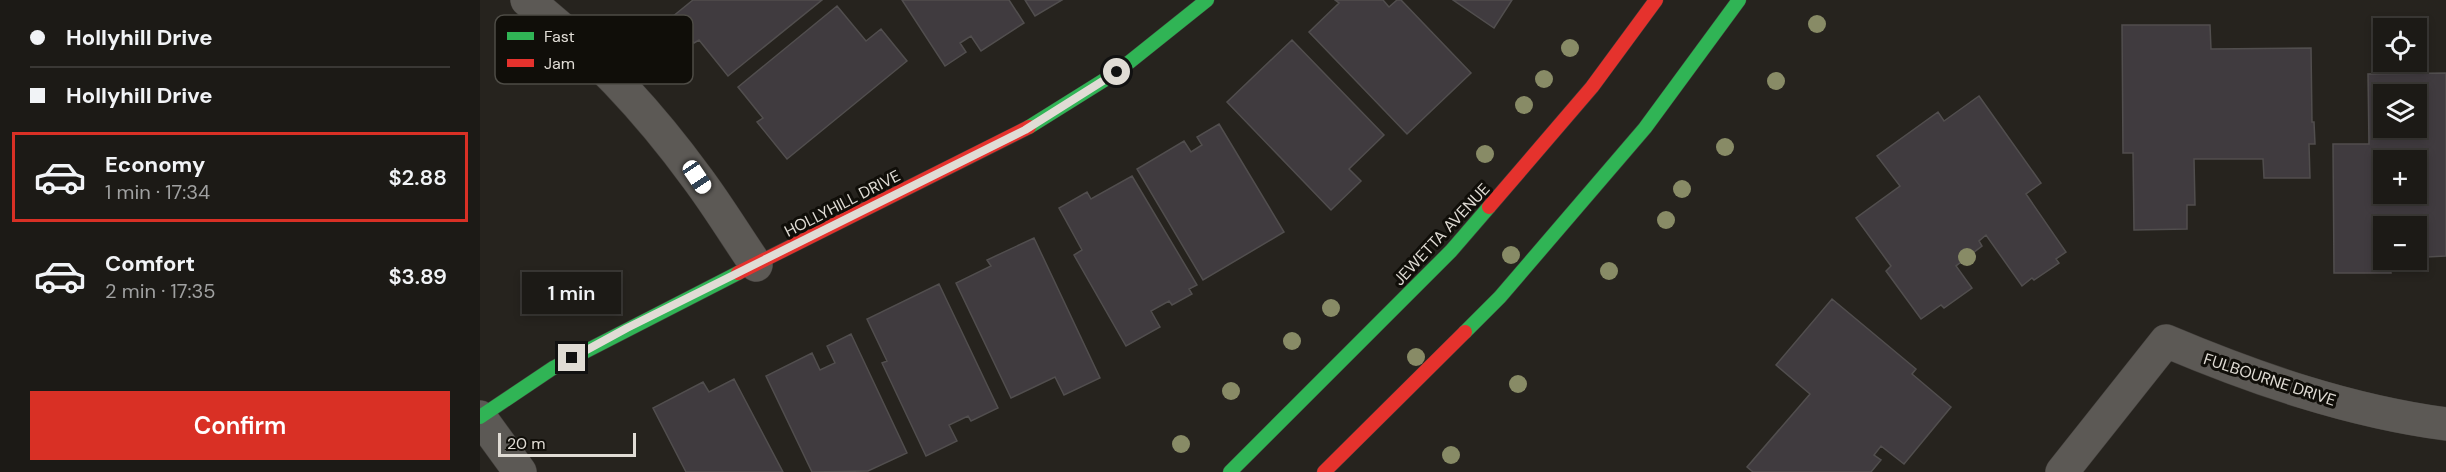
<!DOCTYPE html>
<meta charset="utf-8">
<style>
:root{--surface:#1c1a16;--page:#25231f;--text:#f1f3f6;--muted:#a0a1a1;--line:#3a3835;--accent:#d93025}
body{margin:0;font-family:"DM Sans",sans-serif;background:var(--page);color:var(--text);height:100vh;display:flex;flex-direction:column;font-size:22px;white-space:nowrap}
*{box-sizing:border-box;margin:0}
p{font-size:20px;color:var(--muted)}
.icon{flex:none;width:33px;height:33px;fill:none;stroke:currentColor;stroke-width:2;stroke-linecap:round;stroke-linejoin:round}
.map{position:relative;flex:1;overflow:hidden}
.side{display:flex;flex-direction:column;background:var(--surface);width:480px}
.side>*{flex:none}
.banner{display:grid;align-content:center;height:132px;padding:0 30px;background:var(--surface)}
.tools{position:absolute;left:1893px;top:18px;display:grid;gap:12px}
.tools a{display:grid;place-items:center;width:54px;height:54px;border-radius:0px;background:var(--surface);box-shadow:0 3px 9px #0003,0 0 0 2px var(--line);font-size:30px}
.scale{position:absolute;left:18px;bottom:15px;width:138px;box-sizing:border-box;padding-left:6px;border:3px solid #e0dcd5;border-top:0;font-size:16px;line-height:21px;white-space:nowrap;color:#e0dcd5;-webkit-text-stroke:4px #100e09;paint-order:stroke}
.end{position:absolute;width:27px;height:27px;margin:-14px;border:8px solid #e0dcd5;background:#111;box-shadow:0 0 0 3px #111}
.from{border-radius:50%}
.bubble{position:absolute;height:42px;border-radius:0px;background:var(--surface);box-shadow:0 3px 9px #0003,0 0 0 2px var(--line);font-size:20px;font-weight:600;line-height:42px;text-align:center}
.car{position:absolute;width:18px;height:36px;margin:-18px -9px;border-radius:8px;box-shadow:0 0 4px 2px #0007;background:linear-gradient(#fff 24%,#345 0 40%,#fff 0 76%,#345 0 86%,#fff 0)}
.banner b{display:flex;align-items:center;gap:21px;height:57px;font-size:22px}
.banner b+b{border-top:2px solid var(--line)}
.banner i{width:15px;height:15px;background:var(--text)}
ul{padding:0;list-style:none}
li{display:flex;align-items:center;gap:18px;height:90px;margin:0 12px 9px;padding:0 18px;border:3px solid transparent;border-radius:0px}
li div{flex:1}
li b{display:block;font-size:22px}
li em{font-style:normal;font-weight:600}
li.active{border-color:var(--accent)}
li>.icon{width:54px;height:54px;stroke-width:1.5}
.action{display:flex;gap:12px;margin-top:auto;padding:12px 30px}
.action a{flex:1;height:69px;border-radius:0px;background:var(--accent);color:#fff;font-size:24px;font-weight:600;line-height:69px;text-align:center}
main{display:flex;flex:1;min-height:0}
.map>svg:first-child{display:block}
</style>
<main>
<section class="side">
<div class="banner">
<b><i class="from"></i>Hollyhill Drive</b>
<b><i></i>Hollyhill Drive</b>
</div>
<ul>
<li class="active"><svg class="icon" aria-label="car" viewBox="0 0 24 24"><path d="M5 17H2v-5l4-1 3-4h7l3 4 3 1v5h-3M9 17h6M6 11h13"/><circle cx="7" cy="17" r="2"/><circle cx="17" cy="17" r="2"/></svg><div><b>Economy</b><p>1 min · 17:34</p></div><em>$2.88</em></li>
<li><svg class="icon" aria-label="car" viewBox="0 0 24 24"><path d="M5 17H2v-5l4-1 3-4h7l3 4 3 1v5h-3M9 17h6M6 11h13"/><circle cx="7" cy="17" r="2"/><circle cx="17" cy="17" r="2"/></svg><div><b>Comfort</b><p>2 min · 17:35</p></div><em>$3.89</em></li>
</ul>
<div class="action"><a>Confirm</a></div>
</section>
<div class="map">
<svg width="1966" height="472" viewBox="0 0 1966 472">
<rect width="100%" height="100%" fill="#26231e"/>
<path fill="#403b3f" stroke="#514e4e" stroke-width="1.5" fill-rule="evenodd" d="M 213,0 L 342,0 L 248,76 L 219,40 L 214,43 L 192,17 Z
M 422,0 L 529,0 L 544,23 L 501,51 L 491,36 L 480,43 L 486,52 L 465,66 Z
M 545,0 L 582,0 L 555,16 Z
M 855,0 L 903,0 L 909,7 L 917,0 L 921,0 L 991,73 L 927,134 L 829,32 L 859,3 Z
M 973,0 L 1032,0 L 1014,28 Z
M 357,6 L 386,41 L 401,29 L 427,61 L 307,159 L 277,122 L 283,118 L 258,87 Z
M 1642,25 L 1730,25 L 1731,49 L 1831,48 L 1832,122 L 1834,122 L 1835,144 L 1829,144 L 1830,178 L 1784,178 L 1783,159 L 1714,159 L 1715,205 L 1707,205 L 1707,229 L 1654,230 L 1653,153 L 1643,153 Z
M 812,40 L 904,135 L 869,169 L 881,181 L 851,210 L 747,102 Z
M 1966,73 L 1966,256 L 1947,257 L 1947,234 L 1942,234 L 1942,245 L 1936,245 L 1936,226 L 1904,226 L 1904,260 L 1910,260 L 1911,273 L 1854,273 L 1853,144 L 1889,144 L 1888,74 ZM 1904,94 L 1936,94 L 1936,128 L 1904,128 ZM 1904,160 L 1936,160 L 1936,194 L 1904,194 Z
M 1499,96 L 1561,183 L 1546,194 L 1586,252 L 1576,259 L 1579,263 L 1554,280 L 1552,278 L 1542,286 L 1506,235 L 1499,241 L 1502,246 L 1476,266 L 1492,288 L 1464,308 L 1461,305 L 1441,319 L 1406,271 L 1411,266 L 1376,218 L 1420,186 L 1397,156 L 1458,112 L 1464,121 Z
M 739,124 L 804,232 L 723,280 L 657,169 L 704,141 L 711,152 L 722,145 L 717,137 Z
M 652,176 L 717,285 L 709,289 L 712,294 L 692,305 L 689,301 L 671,311 L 680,327 L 646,346 L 594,255 L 602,250 L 579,208 L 607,192 L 611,199 Z
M 554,238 L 620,378 L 584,395 L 575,377 L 531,398 L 476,283 L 511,266 L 507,260 Z
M 459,284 L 518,408 L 491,421 L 488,416 L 469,425 L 477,441 L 446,456 L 402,363 L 407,361 L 387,319 Z
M 1352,299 L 1436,369 L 1432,374 L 1471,407 L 1424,464 L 1401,446 L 1394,455 L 1401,460 L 1391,472 L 1273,472 L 1267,467 L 1330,394 L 1296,365 Z
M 371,334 L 427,453 L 388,471 L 332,472 L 286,376 L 332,353 L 340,370 L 355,363 L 347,346 Z
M 254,379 L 303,472 L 206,472 L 173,408 L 223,382 L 229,392 Z"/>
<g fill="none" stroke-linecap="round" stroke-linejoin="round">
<defs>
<path id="street" d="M 47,0 C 111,50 169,112 217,178 C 238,206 256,236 276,265
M 0,417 L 40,472
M 1582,472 L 1686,341 C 1776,379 1869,411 1966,424"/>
<path id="fast" d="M 549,127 L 637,72 L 727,0
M 985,332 L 1020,297 L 1165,128 L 1259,0
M 0,417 L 73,368 L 258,273
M 750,472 L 971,251 L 1009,207"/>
<path id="jam" d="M 1009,207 L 1112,87 L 1176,0
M 258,273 L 549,127
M 844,472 L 985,332"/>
</defs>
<use href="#street" stroke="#413e3a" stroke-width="34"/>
<use href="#fast" stroke="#413e3a" stroke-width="15"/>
<use href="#jam" stroke="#413e3a" stroke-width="15"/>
<use href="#street" stroke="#5c5955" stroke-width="33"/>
<use href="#fast" stroke="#30b455" stroke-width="14"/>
<use href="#jam" stroke="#e5322d" stroke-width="14"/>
</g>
<g fill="#888b66">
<circle cx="1337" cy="24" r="9"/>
<circle cx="1090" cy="48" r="9"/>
<circle cx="1064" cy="79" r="9"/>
<circle cx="1296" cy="81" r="9"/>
<circle cx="1044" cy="105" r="9"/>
<circle cx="1245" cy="147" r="9"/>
<circle cx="1005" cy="154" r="9"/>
<circle cx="1202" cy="189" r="9"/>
<circle cx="1186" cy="220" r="9"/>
<circle cx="1031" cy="255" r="9"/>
<circle cx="1487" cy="257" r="9"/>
<circle cx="1129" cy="271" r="9"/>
<circle cx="851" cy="308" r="9"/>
<circle cx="812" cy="341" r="9"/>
<circle cx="936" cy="357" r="9"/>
<circle cx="1038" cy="384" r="9"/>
<circle cx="751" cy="391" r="9"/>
<circle cx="701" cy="444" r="9"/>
<circle cx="971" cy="455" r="9"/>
</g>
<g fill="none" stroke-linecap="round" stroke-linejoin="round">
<path stroke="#e0dcd5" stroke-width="8" d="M 92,358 L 147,328 L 545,130 L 637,72"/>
</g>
<g text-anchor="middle" stroke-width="6" stroke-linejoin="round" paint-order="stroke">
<g font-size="16" fill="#e0dcd5" stroke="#100e09">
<text transform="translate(362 203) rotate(-27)" y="6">HOLLYHILL DRIVE</text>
<text transform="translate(961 234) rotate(-47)" y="6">JEWETTA AVENUE</text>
<text transform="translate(1790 379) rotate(18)" y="6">FULBOURNE DRIVE</text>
</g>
</g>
<rect x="15" y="15" width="198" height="69" rx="9" fill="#100e09" stroke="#4e4c46" stroke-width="1.5"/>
<rect x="27" y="32" width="27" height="8" fill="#30b455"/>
<rect x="27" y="59" width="27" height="8" fill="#e5322d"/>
<g font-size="16" fill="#e0dcd5">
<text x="64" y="42">Fast</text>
<text x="64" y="69">Jam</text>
</g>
</svg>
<div class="tools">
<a><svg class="icon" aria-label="locate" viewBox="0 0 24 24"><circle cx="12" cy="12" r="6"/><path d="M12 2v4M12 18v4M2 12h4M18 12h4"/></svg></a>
<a><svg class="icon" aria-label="layers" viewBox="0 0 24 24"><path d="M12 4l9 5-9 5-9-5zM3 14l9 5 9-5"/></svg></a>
<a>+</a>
<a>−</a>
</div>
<div class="scale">20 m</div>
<i class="end from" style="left:637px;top:72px"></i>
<i class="end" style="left:92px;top:358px"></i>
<div class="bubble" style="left:42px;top:272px;width:99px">1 min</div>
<i class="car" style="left:217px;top:177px;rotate:146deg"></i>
</div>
</main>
